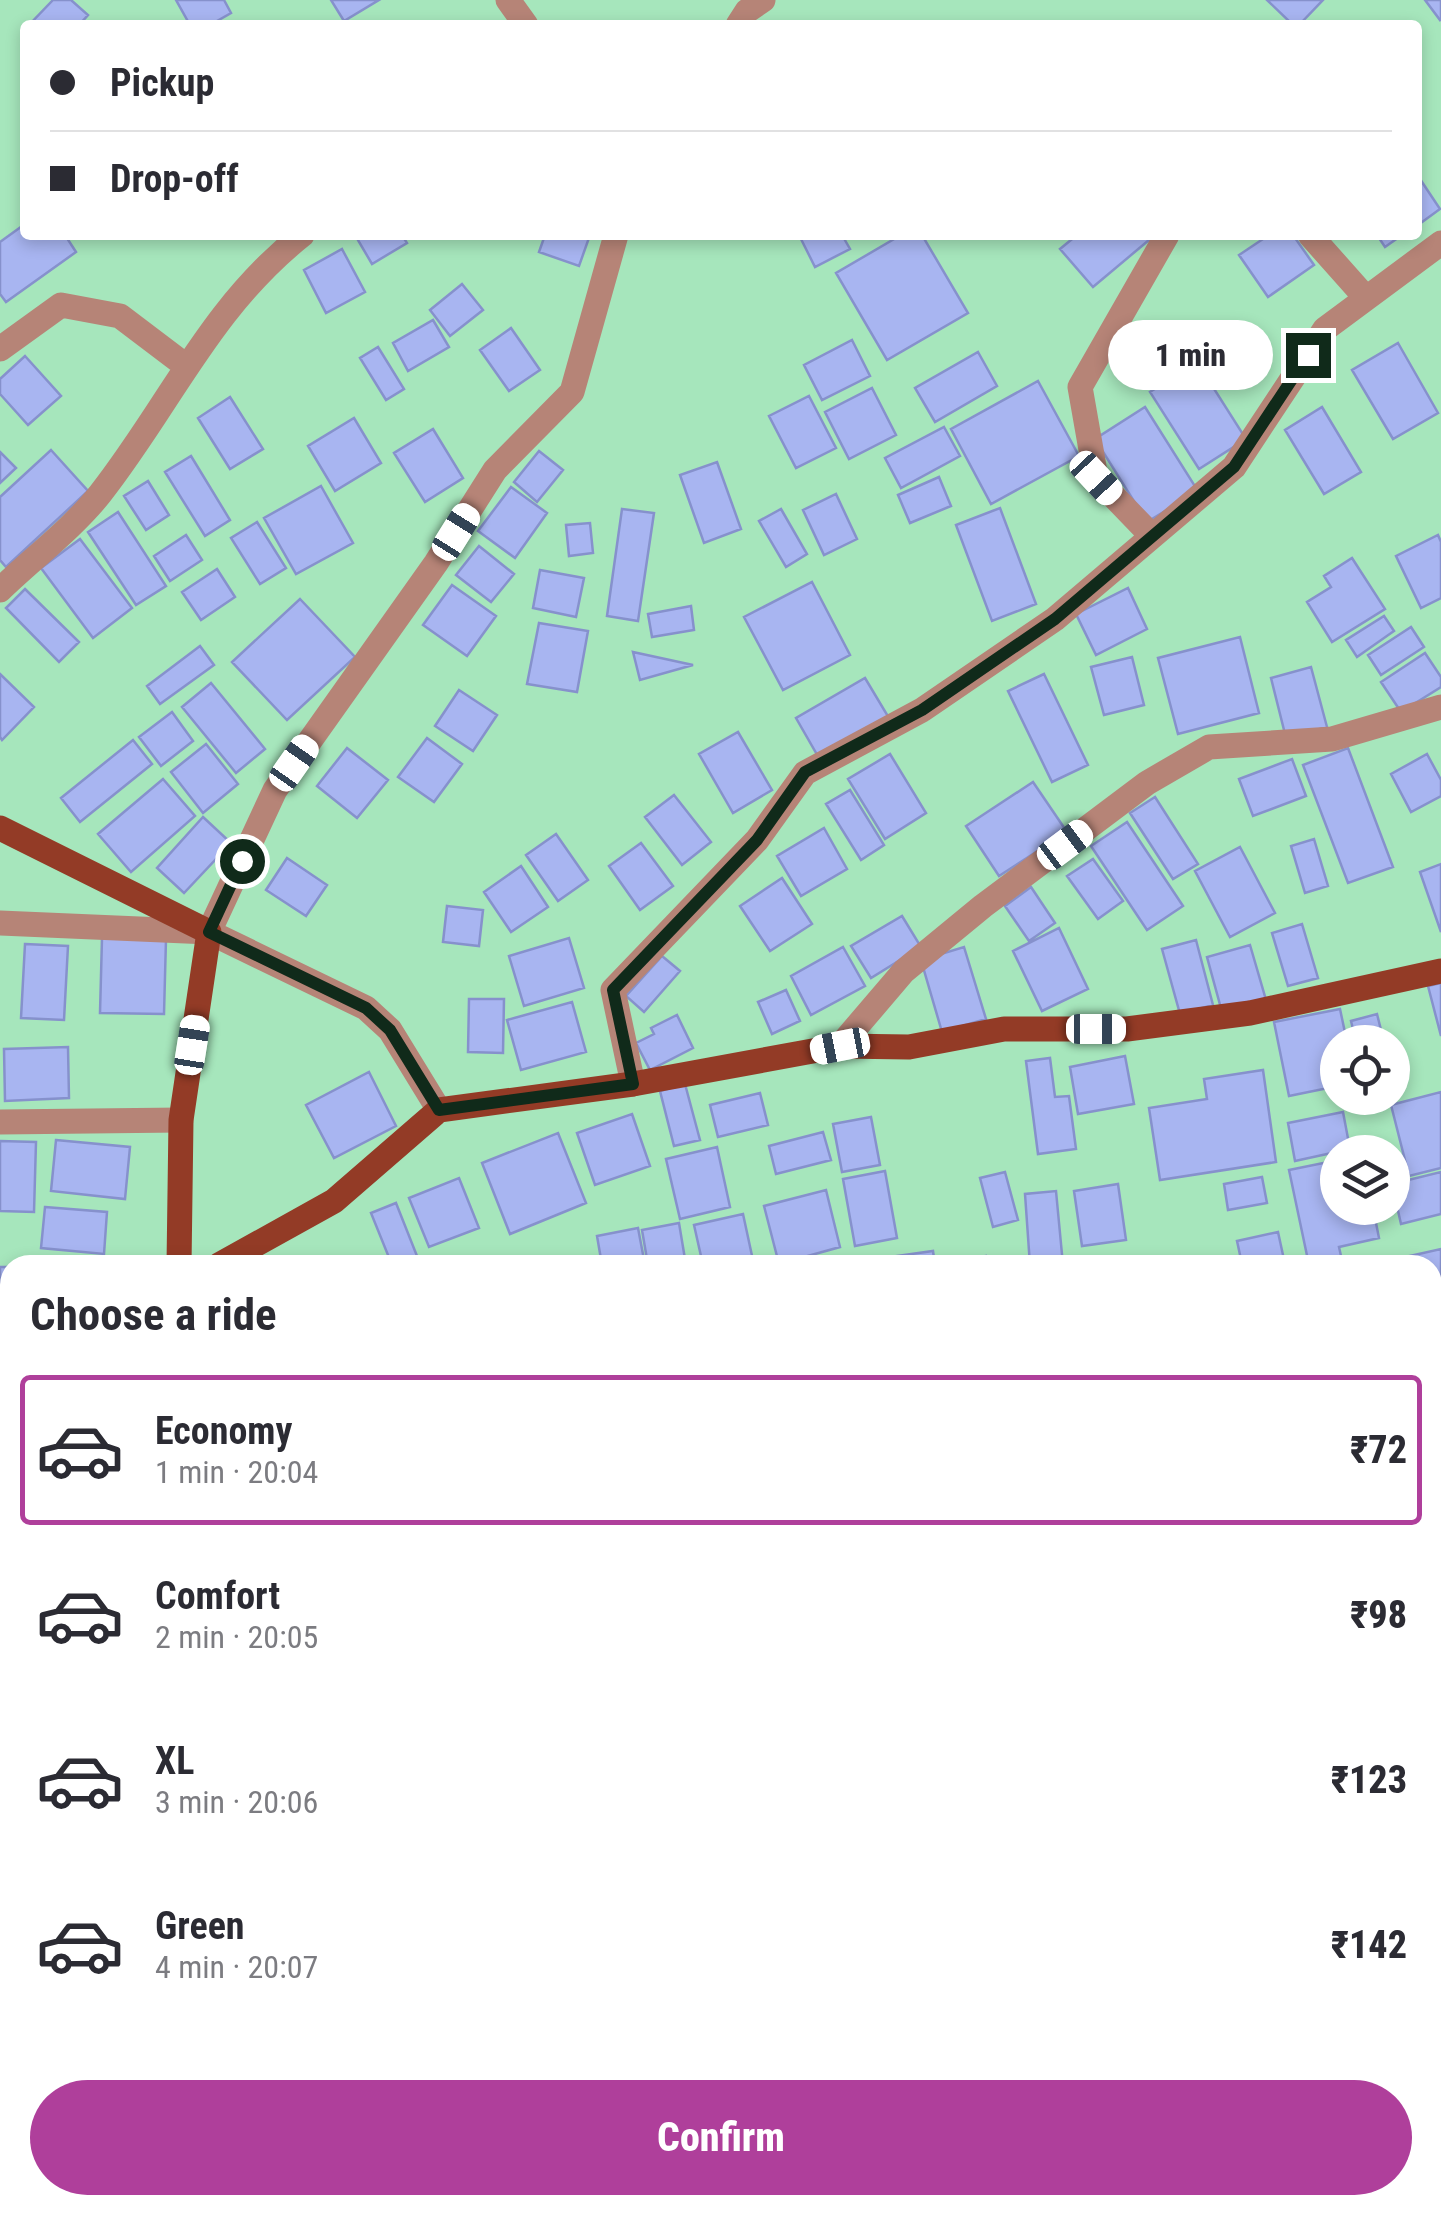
<!DOCTYPE html>
<meta charset="utf-8">
<style>
:root{--surface:#fff;--page:#f7f7f7;--text:#2b2b33;--muted:#7c7c81;--line:#e1e1e2;--accent:#af3f9b}
body{margin:0;font-family:"Roboto Condensed",sans-serif;background:var(--page);color:var(--text);height:100vh;display:flex;flex-direction:column;font-size:38px;white-space:nowrap}
*{box-sizing:border-box;margin:0}
p{font-size:32px;color:var(--muted)}
.icon{flex:none;width:55px;height:55px;fill:none;stroke:currentColor;stroke-width:2;stroke-linecap:round;stroke-linejoin:round}
.map{position:relative;flex:1;overflow:hidden}
.drawer{position:absolute;left:0px;top:1255px;width:1442px;height:960px;display:flex;flex-direction:column;background:var(--surface);border-radius:30px 30px 0 0;box-shadow:0 5px 15px #0003}
.drawer>*{flex:none}
.hud{position:absolute;left:20px;top:20px;width:1402px;height:220px;border-radius:10px;box-shadow:0 5px 15px #0003;display:grid;align-content:center;height:220px;padding:0 30px;background:var(--surface)}
.tools{position:absolute;left:1320px;top:1025px;display:grid;gap:20px}
.tools a{display:grid;place-items:center;width:90px;height:90px;border-radius:50%;background:var(--surface);box-shadow:0 5px 15px #0003;font-size:50px}
.end{position:absolute;width:45px;height:45px;margin:-22px;border:12px solid #102a1a;background:#fff;box-shadow:0 0 0 5px #fff}
.from{border-radius:50%}
.bubble{position:absolute;height:70px;border-radius:35px;background:var(--surface);box-shadow:0 5px 15px #0003;font-size:32px;font-weight:800;line-height:70px;text-align:center}
.car{position:absolute;width:30px;height:60px;margin:-30px -15px;border-radius:12px;box-shadow:0 0 8px 2px #0007;background:linear-gradient(#fff 24%,#345 0 40%,#fff 0 76%,#345 0 86%,#fff 0)}
.hud b{display:flex;align-items:center;gap:35px;height:95px;font-size:38px}
.hud b+b{border-top:2px solid var(--line)}
.hud i{width:25px;height:25px;background:var(--text)}
ul{padding:0;list-style:none}
li{display:flex;align-items:center;gap:30px;height:150px;margin:0 20px 15px;padding:0 10px;border:5px solid transparent;border-radius:10px}
li div{flex:1}
li b{display:block;font-size:38px}
li em{font-style:normal;font-weight:800}
li.current{border-color:var(--accent)}
li>.icon{width:90px;height:90px;stroke-width:1.5}
h2{padding:0 30px;font-size:45px;line-height:120px}
.action{display:flex;gap:20px;margin-top:auto;padding:20px 30px}
.action a{flex:1;height:115px;border-radius:60px;background:var(--accent);color:#fff;font-size:40px;font-weight:800;line-height:115px;text-align:center}
.map>svg:first-child{display:block}
</style>
<div class="map">
<svg width="1441" height="2215" viewBox="0 0 1441 2215">
<rect width="100%" height="100%" fill="#a6e6bc"/>
<g fill="none" stroke-linecap="round" stroke-linejoin="round">
<path stroke="#1da05f" stroke-width="38" d="M 0,1691 L 10,1691
M 1432,1694 L 1441,1694"/>
</g>
<path fill="#a8b5f1" stroke="#8691cc" stroke-width="2.5" d="M 53,0 L 71,0 L 88,15 L 79,25 L 29,25 Z
M 176,0 L 224,0 L 231,13 L 210,25 L 190,25 Z
M 331,0 L 379,0 L 344,21 Z
M 1267,0 L 1323,0 L 1299,25 L 1293,25 Z
M 1425,0 L 1441,0 L 1441,19 L 1440,20 Z
M 1418,176 L 1440,209 L 1418,225 Z
M 25,224 L 25,235 L 65,235 L 76,252 L 6,302 L 0,294 L 0,242 Z
M 355,235 L 402,235 L 407,243 L 372,264 Z
M 545,235 L 590,235 L 579,266 L 539,252 Z
M 799,235 L 842,235 L 850,249 L 815,267 Z
M 901,235 L 922,235 L 968,313 L 887,360 L 836,273 Z
M 1077,235 L 1145,235 L 1149,240 L 1093,287 L 1060,249 Z
M 1269,235 L 1293,235 L 1314,265 L 1268,297 L 1239,255 Z
M 1377,235 L 1402,235 L 1385,247 Z
M 342,249 L 365,292 L 326,313 L 304,270 Z
M 462,284 L 483,310 L 450,336 L 430,310 Z
M 433,320 L 449,347 L 408,371 L 393,343 Z
M 511,328 L 540,370 L 509,391 L 480,350 Z
M 852,340 L 870,376 L 822,400 L 804,365 Z
M 1398,343 L 1438,413 L 1393,439 L 1352,370 Z
M 378,347 L 404,389 L 386,400 L 360,358 Z
M 978,352 L 997,386 L 935,422 L 915,388 Z
M 25,356 L 61,396 L 28,425 L 0,394 L 0,379 Z
M 1197,362 L 1246,439 L 1199,469 L 1150,392 Z
M 1038,381 L 1079,456 L 991,504 L 951,429 Z
M 872,388 L 896,435 L 849,459 L 825,412 Z
M 809,396 L 836,448 L 796,468 L 769,416 Z
M 230,397 L 263,449 L 230,469 L 198,418 Z
M 1145,407 L 1198,491 L 1147,522 L 1095,439 Z
M 1322,407 L 1361,472 L 1324,494 L 1285,430 Z
M 354,418 L 381,463 L 335,491 L 308,446 Z
M 944,427 L 960,456 L 901,488 L 885,458 Z
M 433,429 L 463,478 L 425,502 L 394,453 Z
M 51,450 L 88,491 L 6,567 L 0,560 L 0,497 Z
M 539,451 L 563,470 L 537,502 L 514,482 Z
M 0,452 L 16,468 L 0,483 Z
M 191,456 L 230,520 L 205,536 L 165,472 Z
M 717,462 L 741,529 L 704,543 L 680,475 Z
M 939,477 L 951,506 L 910,523 L 898,495 Z
M 148,481 L 169,515 L 146,530 L 124,496 Z
M 321,486 L 353,543 L 296,574 L 264,518 Z
M 511,487 L 547,513 L 515,558 L 478,531 Z
M 836,494 L 857,539 L 824,555 L 803,510 Z
M 1000,508 L 1036,604 L 992,621 L 956,525 Z
M 622,509 L 654,513 L 638,621 L 607,616 Z
M 781,509 L 807,554 L 786,567 L 759,521 Z
M 118,512 L 166,586 L 136,605 L 88,532 Z
M 257,522 L 286,568 L 260,584 L 231,538 Z
M 590,523 L 593,553 L 569,556 L 566,525 Z
M 186,535 L 202,560 L 170,581 L 154,556 Z
M 1438,535 L 1441,542 L 1441,598 L 1421,608 L 1396,556 Z
M 80,539 L 132,608 L 93,638 L 41,568 Z
M 479,546 L 514,574 L 491,602 L 456,575 Z
M 1352,558 L 1385,609 L 1332,642 L 1307,602 L 1331,587 L 1324,576 Z
M 217,569 L 235,597 L 201,620 L 182,592 Z
M 540,570 L 584,578 L 576,617 L 533,608 Z
M 812,582 L 850,655 L 783,690 L 744,617 Z
M 452,585 L 496,616 L 467,656 L 423,625 Z
M 1128,588 L 1147,629 L 1096,655 L 1076,614 Z
M 25,589 L 79,642 L 59,662 L 6,608 Z
M 300,599 L 355,657 L 287,720 L 232,662 Z
M 691,606 L 694,630 L 652,637 L 648,614 Z
M 1384,616 L 1394,631 L 1357,657 L 1346,640 Z
M 539,623 L 588,631 L 577,692 L 527,684 Z
M 1411,627 L 1424,647 L 1381,675 L 1368,655 Z
M 1240,637 L 1259,713 L 1178,734 L 1158,658 Z
M 200,646 L 214,665 L 160,704 L 147,686 Z
M 633,652 L 693,665 L 640,680 Z
M 1425,653 L 1441,677 L 1441,687 L 1401,712 L 1381,682 Z
M 1132,657 L 1144,705 L 1104,715 L 1091,667 Z
M 1311,667 L 1327,727 L 1286,738 L 1271,678 Z
M 0,674 L 34,707 L 2,740 L 0,737 Z
M 1044,674 L 1088,765 L 1052,782 L 1008,691 Z
M 865,678 L 889,718 L 819,758 L 796,718 Z
M 211,683 L 265,749 L 236,773 L 182,707 Z
M 459,690 L 497,715 L 473,751 L 435,726 Z
M 172,712 L 193,741 L 161,766 L 139,737 Z
M 738,732 L 772,790 L 733,813 L 699,754 Z
M 427,738 L 462,764 L 434,802 L 398,777 Z
M 133,740 L 152,764 L 80,822 L 61,798 Z
M 206,744 L 238,784 L 203,813 L 171,772 Z
M 347,748 L 388,780 L 357,818 L 317,786 Z
M 1348,748 L 1393,867 L 1348,883 L 1303,765 Z
M 890,754 L 926,813 L 885,839 L 848,779 Z
M 1427,754 L 1441,780 L 1441,796 L 1411,812 L 1391,774 Z
M 1292,759 L 1306,796 L 1253,816 L 1239,779 Z
M 163,779 L 195,816 L 131,872 L 98,834 Z
M 1033,782 L 1067,832 L 999,876 L 966,826 Z
M 850,790 L 884,845 L 861,860 L 826,804 Z
M 674,795 L 711,842 L 682,865 L 645,817 Z
M 1155,797 L 1198,864 L 1173,879 L 1130,813 Z
M 203,817 L 231,843 L 184,893 L 157,868 Z
M 1127,822 L 1183,906 L 1147,930 L 1091,846 Z
M 824,828 L 847,869 L 801,896 L 777,856 Z
M 556,834 L 588,880 L 558,901 L 526,855 Z
M 1314,839 L 1328,886 L 1305,893 L 1291,846 Z
M 641,843 L 673,886 L 640,910 L 609,866 Z
M 1240,847 L 1275,913 L 1230,937 L 1195,871 Z
M 287,858 L 327,885 L 306,916 L 266,890 Z
M 1093,859 L 1123,901 L 1098,919 L 1067,876 Z
M 1441,864 L 1441,932 L 1420,872 Z
M 521,866 L 548,907 L 511,932 L 484,892 Z
M 782,878 L 812,924 L 770,951 L 740,906 Z
M 1031,887 L 1055,923 L 1029,941 L 1005,906 Z
M 447,906 L 483,910 L 479,946 L 443,942 Z
M 902,916 L 921,947 L 871,978 L 851,946 Z
M 1302,924 L 1318,978 L 1288,986 L 1272,933 Z
M 1059,928 L 1088,989 L 1042,1011 L 1013,951 Z
M 102,938 L 166,939 L 164,1014 L 100,1013 Z
M 569,938 L 584,988 L 524,1006 L 509,956 Z
M 1196,940 L 1213,1005 L 1180,1014 L 1162,949 Z
M 25,944 L 68,946 L 64,1020 L 21,1018 Z
M 1250,945 L 1266,1000 L 1222,1012 L 1207,957 Z
M 843,947 L 865,986 L 811,1015 L 791,976 Z
M 964,947 L 986,1019 L 942,1032 L 921,960 Z
M 662,956 L 680,971 L 644,1012 L 626,996 Z
M 1441,983 L 1441,1036 L 1428,986 Z
M 786,990 L 800,1021 L 772,1034 L 758,1002 Z
M 469,999 L 504,999 L 503,1053 L 468,1052 Z
M 572,1002 L 586,1052 L 521,1070 L 507,1020 Z
M 1340,1009 L 1347,1042 L 1338,1042 L 1338,1086 L 1289,1096 L 1274,1022 Z
M 1377,1014 L 1384,1042 L 1356,1042 L 1351,1021 Z
M 677,1015 L 693,1048 L 650,1070 L 636,1043 L 654,1034 L 651,1028 Z
M 68,1047 L 69,1098 L 5,1101 L 4,1049 Z
M 1125,1056 L 1134,1104 L 1078,1114 L 1070,1067 Z
M 1050,1058 L 1055,1097 L 1069,1096 L 1076,1149 L 1038,1154 L 1026,1061 Z
M 1263,1070 L 1276,1162 L 1160,1180 L 1149,1108 L 1207,1099 L 1204,1079 Z
M 369,1072 L 396,1126 L 334,1158 L 306,1105 Z
M 685,1084 L 700,1140 L 674,1146 L 660,1091 Z
M 1441,1092 L 1441,1168 L 1409,1176 L 1391,1105 Z
M 760,1093 L 768,1125 L 718,1137 L 710,1105 Z
M 1343,1112 L 1350,1149 L 1295,1161 L 1288,1123 Z
M 632,1114 L 650,1166 L 595,1185 L 577,1133 Z
M 871,1117 L 880,1165 L 842,1172 L 833,1124 Z
M 823,1132 L 831,1160 L 776,1174 L 769,1146 Z
M 558,1133 L 586,1203 L 510,1234 L 482,1163 Z
M 56,1140 L 130,1147 L 125,1199 L 51,1191 Z
M 0,1141 L 36,1142 L 34,1212 L 0,1211 Z
M 717,1147 L 730,1207 L 680,1219 L 666,1159 Z
M 1338,1160 L 1338,1208 L 1373,1208 L 1379,1238 L 1339,1247 L 1343,1265 L 1309,1265 L 1289,1170 Z
M 885,1171 L 897,1238 L 855,1246 L 843,1179 Z
M 1005,1172 L 1018,1220 L 993,1227 L 980,1178 Z
M 1441,1172 L 1441,1214 L 1401,1224 L 1392,1184 Z
M 1262,1177 L 1267,1203 L 1228,1210 L 1224,1184 Z
M 459,1178 L 479,1228 L 429,1247 L 409,1198 Z
M 1118,1184 L 1126,1240 L 1082,1246 L 1074,1191 Z
M 826,1190 L 840,1247 L 779,1264 L 764,1206 Z
M 1056,1191 L 1063,1265 L 1030,1265 L 1025,1194 Z
M 396,1203 L 417,1256 L 392,1265 L 371,1213 Z
M 45,1207 L 107,1212 L 104,1254 L 41,1248 Z
M 743,1214 L 754,1265 L 703,1265 L 694,1225 Z
M 679,1223 L 686,1265 L 648,1265 L 642,1230 Z
M 638,1228 L 645,1265 L 602,1265 L 597,1236 Z
M 1278,1232 L 1283,1255 L 1242,1264 L 1237,1241 Z
M 1441,1249 L 1441,1284 L 1432,1287 L 1432,1265 L 1403,1265 L 1401,1258 Z
M 933,1251 L 935,1265 L 854,1265 L 854,1262 Z
M 986,1256 L 988,1265 L 949,1265 L 949,1263 Z
M 0,1267 L 10,1267 L 10,1342 L 0,1341 Z
M 10,2026 L 10,2069 L 0,2073 L 0,2029 Z
M 10,2130 L 10,2163 L 0,2145 L 0,2135 Z
M 0,2171 L 10,2191 L 10,2194 L 0,2199 Z
M 103,2205 L 154,2205 L 155,2209 L 138,2215 L 107,2215 Z
M 434,2205 L 435,2215 L 400,2215 L 399,2209 Z
M 453,2205 L 482,2205 L 484,2215 L 447,2215 L 446,2207 Z
M 499,2205 L 534,2205 L 535,2215 L 501,2215 Z
M 549,2205 L 584,2205 L 587,2215 L 552,2215 Z
M 597,2205 L 634,2205 L 634,2210 L 599,2215 Z"/>
<g fill="none" stroke-linecap="round" stroke-linejoin="round">
<path stroke="#b68477" stroke-width="25" d="M 508,0 L 526,25
M 738,25 L 747,11 L 763,0
M 1310,235 L 1366,298
M 0,349 L 61,305 L 120,316 L 186,366
M 1152,536 L 1096,478 L 1080,387 L 1167,235
M 0,590 C 32,559 72,529 100,494 C 170,405 209,309 302,235
M 0,923 L 209,932 L 366,1008 L 390,1030 L 439,1110
M 209,932 L 275,790 L 436,563 L 495,470 L 572,392 L 616,235
M 840,1046 L 904,971 L 983,906 L 1147,783 L 1209,747 L 1332,739 L 1441,707
M 633,1084 L 613,990 L 757,840 L 805,773 L 922,710 L 1055,619 L 1234,467 L 1325,329 L 1441,243
M 0,1122 L 181,1120
M 2,1914 L 10,1937
M 83,2205 L 87,2215
M 388,2205 L 389,2215
M 668,2205 L 670,2215
M 805,2205 L 806,2215
M 231,2215 L 270,2205"/>
<path stroke="#933b26" stroke-width="25" d="M 0,828 L 209,932 L 181,1120 L 179,1265
M 219,1265 L 334,1201 L 439,1110 L 633,1084 L 840,1046 L 909,1047 L 1004,1029 L 1127,1029 L 1250,1013 L 1441,971
M 0,1455 L 10,1453
M 1432,1466 L 1441,1466
M 0,1915 L 10,1912
M 1432,1917 L 1441,1917"/>
</g>
<g fill="none" stroke-linecap="round" stroke-linejoin="round">
<path stroke="#102a1a" stroke-width="12" d="M 242,861 L 209,932 L 366,1008 L 390,1030 L 439,1110 L 633,1084 L 613,990 L 757,840 L 805,772 L 922,710 L 1055,619 L 1234,467 L 1308,355"/>
</g>
</svg>
<div class="tools">
<a><svg class="icon" aria-label="locate" viewBox="0 0 24 24"><circle cx="12" cy="12" r="6"/><path d="M12 2v4M12 18v4M2 12h4M18 12h4"/></svg></a>
<a><svg class="icon" aria-label="layers" viewBox="0 0 24 24"><path d="M12 4l9 5-9 5-9-5zM3 14l9 5 9-5"/></svg></a>
</div>
<i class="end from" style="left:242px;top:861px"></i>
<i class="end" style="left:1308px;top:355px"></i>
<div class="bubble" style="left:1108px;top:320px;width:165px">1 min</div>
<i class="car" style="left:1096px;top:478px;rotate:137deg"></i>
<i class="car" style="left:456px;top:532px;rotate:32deg"></i>
<i class="car" style="left:294px;top:763px;rotate:35deg"></i>
<i class="car" style="left:1065px;top:845px;rotate:53deg"></i>
<i class="car" style="left:1096px;top:1029px;rotate:90deg"></i>
<i class="car" style="left:192px;top:1045px;rotate:9deg"></i>
<i class="car" style="left:840px;top:1046px;rotate:259deg"></i>
<div class="hud">
<b><i class="from"></i>Pickup</b>
<b><i></i>Drop-off</b>
</div>
<section class="drawer">
<h2>Choose a ride</h2>
<ul>
<li class="current"><svg class="icon" aria-label="car" viewBox="0 0 24 24"><path d="M5 17H2v-5l4-1 3-4h7l3 4 3 1v5h-3M9 17h6M6 11h13"/><circle cx="7" cy="17" r="2"/><circle cx="17" cy="17" r="2"/></svg><div><b>Economy</b><p>1 min · 20:04</p></div><em>₹72</em></li>
<li><svg class="icon" aria-label="car" viewBox="0 0 24 24"><path d="M5 17H2v-5l4-1 3-4h7l3 4 3 1v5h-3M9 17h6M6 11h13"/><circle cx="7" cy="17" r="2"/><circle cx="17" cy="17" r="2"/></svg><div><b>Comfort</b><p>2 min · 20:05</p></div><em>₹98</em></li>
<li><svg class="icon" aria-label="car" viewBox="0 0 24 24"><path d="M5 17H2v-5l4-1 3-4h7l3 4 3 1v5h-3M9 17h6M6 11h13"/><circle cx="7" cy="17" r="2"/><circle cx="17" cy="17" r="2"/></svg><div><b>XL</b><p>3 min · 20:06</p></div><em>₹123</em></li>
<li><svg class="icon" aria-label="car" viewBox="0 0 24 24"><path d="M5 17H2v-5l4-1 3-4h7l3 4 3 1v5h-3M9 17h6M6 11h13"/><circle cx="7" cy="17" r="2"/><circle cx="17" cy="17" r="2"/></svg><div><b>Green</b><p>4 min · 20:07</p></div><em>₹142</em></li>
</ul>
<div class="action"><a>Confirm</a></div>
</section>
</div>
